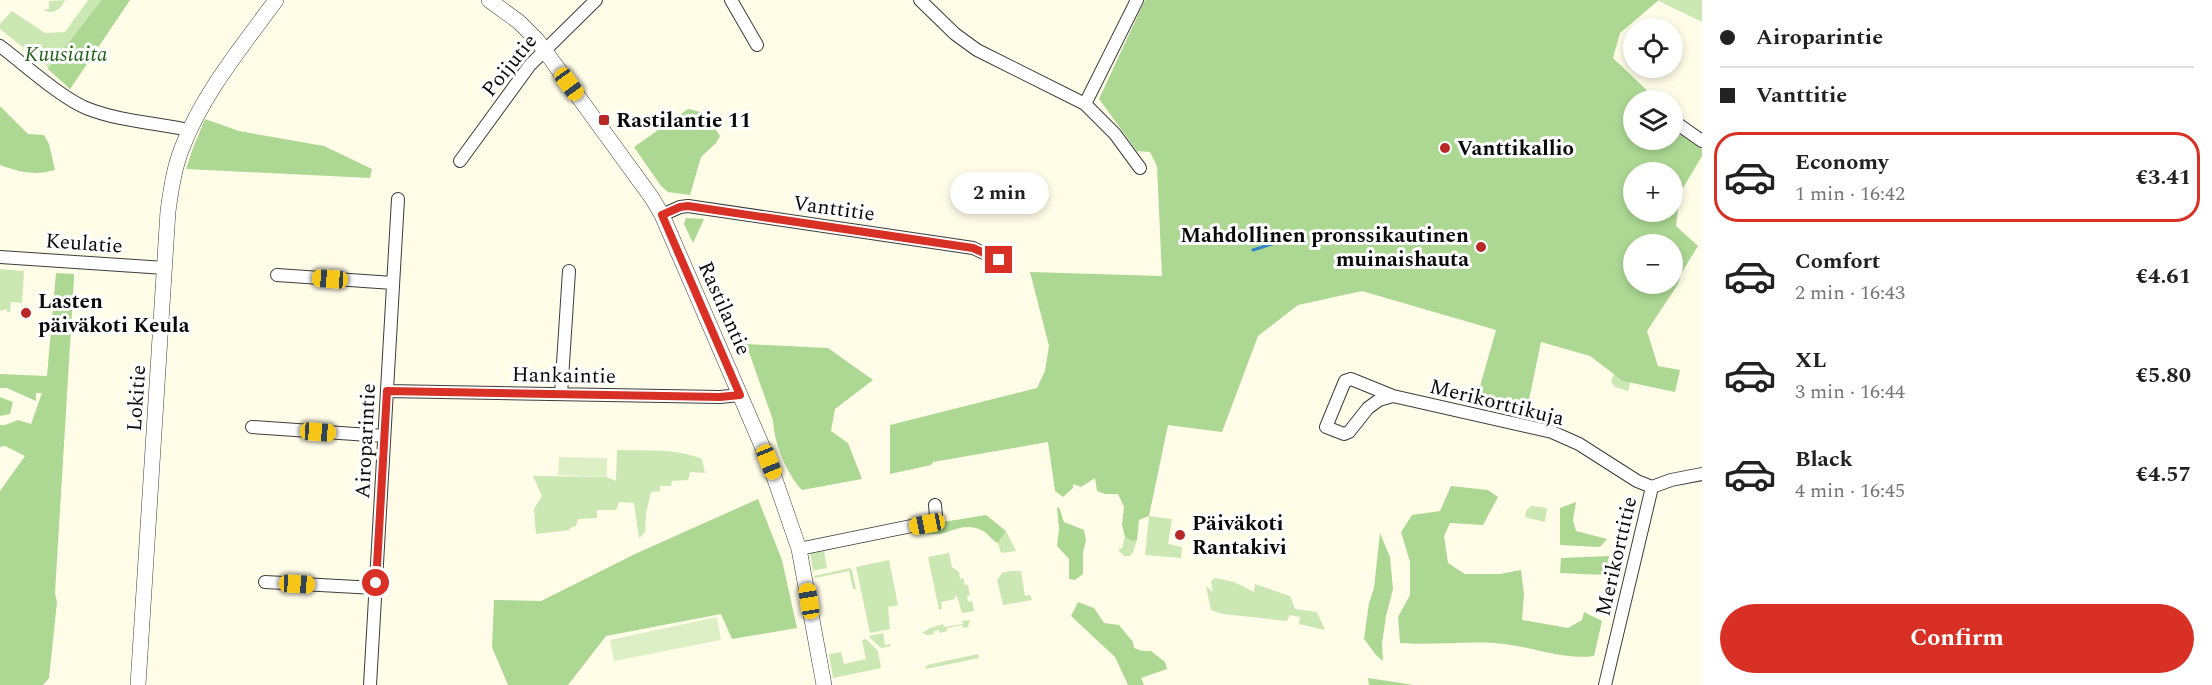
<!DOCTYPE html>
<meta charset="utf-8">
<style>
:root{--surface:#fff;--page:#f6f6f6;--text:#222;--muted:#767676;--line:#e0e0e0;--accent:#d93025}
body{margin:0;font-family:Spectral,serif;background:var(--page);color:var(--text);height:100vh;display:flex;flex-direction:column;font-size:22px;white-space:nowrap}
*{box-sizing:border-box;margin:0}
p{font-size:20px;color:var(--muted)}
.icon{flex:none;width:33px;height:33px;fill:none;stroke:currentColor;stroke-width:2;stroke-linecap:round;stroke-linejoin:round}
.map{position:relative;flex:1;overflow:hidden}
.sheet{display:flex;flex-direction:column;background:var(--surface);width:510px}
.sheet>*{flex:none}
.top-card{display:grid;align-content:center;height:132px;padding:0 18px;background:var(--surface)}
.tools{position:absolute;left:1623px;top:18px;display:grid;gap:12px}
.tools a{display:grid;place-items:center;width:60px;height:60px;border-radius:50%;background:var(--surface);box-shadow:0 3px 9px #0003;font-size:30px}
.end{position:absolute;width:27px;height:27px;margin:-14px;border:8px solid #d93025;background:#fff;box-shadow:0 0 0 3px #fff}
.from{border-radius:50%}
.bubble{position:absolute;height:42px;border-radius:21px;background:var(--surface);box-shadow:0 3px 9px #0003;font-size:20px;font-weight:700;line-height:42px;text-align:center}
.car{position:absolute;width:18px;height:36px;margin:-18px -9px;border-radius:8px;box-shadow:0 0 4px 2px #0007;background:linear-gradient(#f5c518 24%,#345 0 40%,#f5c518 0 76%,#345 0 86%,#f5c518 0)}
.top-card b{display:flex;align-items:center;gap:21px;height:57px;font-size:22px}
.top-card b+b{border-top:2px solid var(--line)}
.top-card i{width:15px;height:15px;background:var(--text)}
ul{padding:0;list-style:none}
li{display:flex;align-items:center;gap:18px;height:90px;margin:0 12px 9px;padding:0 6px;border:3px solid transparent;border-radius:24px}
li div{flex:1}
li b{display:block;font-size:22px}
li em{font-style:normal;font-weight:700}
li.current{border-color:var(--accent)}
li>.icon{width:54px;height:54px;stroke-width:1.5}
.action{display:flex;gap:12px;margin-top:auto;padding:12px 18px}
.action a{flex:1;height:69px;border-radius:36px;background:var(--accent);color:#fff;font-size:24px;font-weight:700;line-height:69px;text-align:center}
main{display:flex;flex:1;min-height:0}
.map>svg:first-child{display:block}
</style>
<main>
<div class="map">
<svg width="1702" height="685" viewBox="0 0 1702 685">
<rect width="100%" height="100%" fill="#fffce8"/>
<path fill="#cbe7b3" d="M 65,0 C 60,10 54,15 43,10 L 49,9 L 49,1 Z
M 88,0 L 130,0 L 70,89 L 48,69 L 47,66 L 0,29 L 0,24 L 12,11 L 45,33 L 65,32 Z
M 1659,0 L 1702,0 L 1702,22 L 1659,1 Z
M 0,269 L 24,271 L 22,303 L 11,302 L 10,312 L 7,312 L 7,309 L 0,311 Z
M 1615,371 L 1631,379 L 1628,391 L 1615,387 L 1611,382 Z
M 617,450 C 645,451 675,448 702,459 L 705,473 L 690,472 L 688,480 L 672,481 L 671,486 L 660,486 L 660,491 L 651,492 L 646,513 L 645,532 L 639,538 L 634,503 L 619,502 L 616,510 L 597,510 L 597,518 L 578,519 L 576,526 L 570,528 L 570,530 L 536,534 L 534,509 L 542,496 L 533,476 L 607,477 L 616,481 Z
M 1531,506 L 1547,508 L 1545,522 L 1525,517 L 1526,511 Z
M 1149,516 L 1172,519 L 1168,544 L 1182,547 L 1181,558 L 1145,555 Z
M 1006,531 L 1016,551 L 1001,553 L 998,543 Z
M 1125,537 L 1132,541 L 1137,540 L 1133,552 L 1130,556 L 1124,556 L 1118,550 L 1122,548 Z
M 833,546 L 833,549 L 824,551 L 827,568 L 813,571 L 810,551 Z
M 949,553 L 952,567 L 959,572 L 960,579 L 963,578 L 965,585 L 968,585 L 970,595 L 967,596 L 968,602 L 972,601 L 974,611 L 962,613 L 957,596 L 954,597 L 955,599 L 941,602 L 942,609 L 939,610 L 928,557 Z
M 889,560 L 898,605 L 888,607 L 890,629 L 870,633 L 856,567 Z
M 850,568 L 852,570 L 856,589 L 853,589 L 849,571 L 815,578 L 814,576 Z
M 1011,571 L 1021,571 L 1025,596 L 1030,595 L 1032,600 L 1003,605 L 997,580 L 1002,573 Z
M 1215,578 L 1234,582 L 1254,592 L 1255,584 L 1290,596 L 1295,609 L 1317,612 L 1325,630 L 1299,624 L 1300,617 L 1290,615 L 1287,621 L 1223,614 L 1211,610 L 1206,586 L 1213,592 L 1211,581 Z
M 970,620 L 968,627 L 963,628 L 962,625 L 947,628 L 947,631 L 940,633 L 939,630 L 934,631 L 934,634 L 927,635 L 922,633 L 930,628 L 943,624 L 944,627 L 963,624 L 962,621 Z
M 883,633 L 885,645 L 890,644 L 891,646 L 881,648 L 870,638 L 869,636 Z
M 866,639 L 878,651 L 881,668 L 833,678 L 829,654 L 841,652 L 844,664 L 866,659 L 862,640 Z
M 978,654 L 979,658 L 925,669 L 927,665 Z"/>
<path fill="#add893" fill-rule="evenodd" d="M 102,0 L 130,0 L 70,89 L 48,69 Z
M 1145,0 L 1659,0 L 1620,33 L 1613,58 L 1657,100 L 1634,100 L 1634,140 L 1672,140 L 1673,131 L 1678,131 L 1702,149 L 1702,156 L 1680,193 L 1676,226 L 1698,246 L 1682,272 L 1678,284 L 1647,331 L 1658,366 L 1680,370 L 1675,392 L 1623,381 L 1590,356 L 1541,342 L 1526,414 L 1475,404 L 1496,330 L 1362,291 L 1298,305 L 1258,336 L 1222,432 L 1168,425 L 1149,516 L 1139,520 L 1137,540 L 1132,541 L 1125,537 L 1122,525 L 1124,507 L 1118,494 L 1105,494 L 1097,491 L 1095,478 L 1081,487 L 1073,484 L 1073,488 L 1063,497 L 1055,491 L 1048,442 L 933,462 L 931,465 L 890,474 L 890,425 L 1037,388 L 1045,371 L 1049,346 L 1030,272 L 1162,276 L 1157,166 L 1150,152 L 1137,151 L 1099,99 ZM 1634,172 L 1672,172 L 1672,212 L 1634,212 ZM 1634,244 L 1672,244 L 1672,284 L 1634,284 Z
M 0,106 L 28,134 L 44,135 L 49,144 L 55,170 C 34,176 20,172 0,165 Z
M 688,109 L 705,113 L 720,136 L 716,143 L 701,157 L 690,195 L 668,192 L 661,186 L 634,147 Z
M 205,119 L 239,131 L 324,146 L 372,169 L 370,178 L 186,169 L 193,148 Z
M 686,218 L 704,219 L 693,243 L 684,224 Z
M 56,273 L 74,274 L 74,279 L 55,593 L 57,602 L 49,678 L 43,685 L 0,685 L 0,491 L 25,456 L 5,446 L 0,447 L 0,425 L 5,425 L 18,420 L 31,424 L 42,393 L 36,393 L 36,401 L 7,388 L 0,388 L 0,374 L 47,376 Z
M 746,344 L 828,348 L 873,380 L 835,409 L 831,431 L 848,443 L 862,479 L 802,490 C 786,473 774,443 773,420 Z
M 0,397 L 13,402 L 10,414 L 0,416 Z
M 1451,486 L 1488,490 L 1498,497 L 1483,525 L 1450,523 L 1444,536 L 1448,563 L 1465,574 L 1500,574 L 1521,570 L 1524,594 L 1522,620 L 1568,628 L 1582,620 L 1584,612 L 1602,621 L 1594,656 C 1565,660 1539,649 1511,645 C 1477,639 1436,646 1400,643 L 1398,617 L 1410,595 L 1410,562 L 1401,532 L 1412,515 L 1440,511 Z
M 758,499 L 782,560 L 797,628 L 732,639 L 721,614 L 606,636 L 568,685 L 508,685 L 492,647 L 494,600 L 541,601 L 635,554 Z
M 1576,502 L 1573,520 L 1576,531 L 1607,539 L 1600,547 L 1560,545 L 1560,508 Z
M 1059,507 L 1064,522 L 1084,530 L 1086,540 L 1083,552 L 1083,574 L 1075,580 L 1069,579 L 1069,559 L 1057,546 L 1059,529 L 1057,508 Z
M 986,515 L 1006,531 L 998,543 C 991,540 989,534 983,531 C 968,523 957,529 944,533 C 938,535 930,534 924,534 L 923,528 L 937,523 Z
M 1380,533 L 1390,557 L 1393,589 L 1386,616 L 1382,644 L 1383,661 L 1376,655 L 1364,639 L 1369,603 L 1374,588 Z
M 1609,556 L 1605,575 L 1560,573 L 1561,558 Z
M 1078,602 L 1094,608 L 1104,623 L 1119,625 L 1133,642 L 1134,648 L 1142,651 L 1151,651 L 1165,662 L 1167,669 L 1141,678 L 1144,685 L 1128,685 L 1115,657 L 1071,616 Z
M 1368,678 L 1414,685 L 1369,685 Z"/>
<path fill="#ddefc5" d="M 559,457 L 607,458 L 607,477 L 558,475 Z
M 717,617 L 721,640 L 614,661 L 610,640 Z"/>
<g fill="none" stroke-linecap="round" stroke-linejoin="round">
<path stroke="#3685ca" stroke-width="3" d="M 1253,250 L 1272,244"/>
<defs>
<path id="minor" d="M 731,0 L 757,45
M 920,0 L 955,34 L 977,50 L 1085,104 L 1115,134 L 1140,168
M 0,46 C 24,64 60,97 86,108 C 118,121 156,123 189,130
M 1085,104 L 1137,0
M 1672,120 L 1702,141
M 460,161 L 530,65 L 596,0
M 662,215 L 680,207 L 688,206 L 973,248 L 999,260
M 0,257 L 165,268
M 277,275 L 393,283
M 387,391 L 720,397 L 740,395
M 561,394 L 569,271
M 1393,396 L 1379,400 L 1368,408 L 1349,432 L 1344,434 L 1326,427 L 1345,381 L 1351,379 L 1393,396 L 1552,432 L 1579,444 L 1637,481 L 1652,487
M 252,427 L 384,436
M 799,549 L 931,522 L 936,516 L 935,505
M 265,582 L 375,588
M 370,685 L 398,199
M 1605,685 L 1652,487 L 1671,480 L 1702,474"/>
<path id="tertiary" d="M 489,0 L 519,22 L 537,40 L 652,198 L 662,215 L 769,462 L 799,549 L 824,685
M 138,685 L 168,211 C 171,190 174,168 182,148 C 203,93 242,47 276,0"/>
</defs>
<use href="#minor" stroke="#3d3d3d" stroke-width="14"/>
<use href="#tertiary" stroke="#3d3d3d" stroke-width="16"/>
<use href="#minor" stroke="#fff" stroke-width="12"/>
<use href="#tertiary" stroke="#fff" stroke-width="15"/>
</g>
<g fill="none" stroke-linecap="round" stroke-linejoin="round">
<path stroke="#d93025" stroke-width="8" d="M 376,583 L 387,391 L 720,397 L 740,395 L 662,215 L 680,207 L 688,206 L 973,248 L 999,260"/>
</g>
<g fill="#b72826" stroke="#fff" stroke-width="2">
<rect x="598" y="114" width="12" height="12" rx="3"/>
<circle cx="1445" cy="148" r="6"/>
<circle cx="1481" cy="247" r="6"/>
<circle cx="26" cy="313" r="6"/>
<circle cx="1180" cy="535" r="6"/>
</g>
<g text-anchor="middle" stroke-width="6" stroke-linejoin="round" paint-order="stroke">
<g font-size="21" font-style="italic" fill="#26601d" stroke="#fff">
<text x="66" y="61">Kuusiaita</text>
</g>
<g font-size="21" fill="#0a0a0a" stroke="#fff">
<text transform="translate(509 65) rotate(-51)" y="7">Poijutie</text>
<text transform="translate(834 208) rotate(8)" y="7">Vanttitie</text>
<text transform="translate(84 243) rotate(4)" y="7">Keulatie</text>
<text transform="translate(725 308) rotate(66)" y="7">Rastilantie</text>
<text transform="translate(564 375) rotate(1)" y="7">Hankaintie</text>
<text transform="translate(136 398) rotate(-86)" y="7">Lokitie</text>
<text transform="translate(1497 402) rotate(14)" y="7">Merikorttikuja</text>
<text transform="translate(365 441) rotate(-87)" y="7">Airoparintie</text>
<text transform="translate(1616 556) rotate(-77)" y="7">Merikorttitie</text>
</g>
<g font-size="21" font-weight="bold" fill="#0a0a0a" stroke="#fff" text-anchor="start">
<text x="616" y="127">Rastilantie 11</text>
<text x="1457" y="155">Vanttikallio</text>
<text x="1469" y="242" text-anchor="end">Mahdollinen pronssikautinen<tspan x="1469" dy="24">muinaishauta</tspan></text>
<text x="38" y="308">Lasten<tspan x="38" dy="24">päiväkoti Keula</tspan></text>
<text x="1192" y="530">Päiväkoti<tspan x="1192" dy="24">Rantakivi</tspan></text>
</g>
</g>
</svg>
<div class="tools">
<a><svg class="icon" aria-label="locate" viewBox="0 0 24 24"><circle cx="12" cy="12" r="6"/><path d="M12 2v4M12 18v4M2 12h4M18 12h4"/></svg></a>
<a><svg class="icon" aria-label="layers" viewBox="0 0 24 24"><path d="M12 4l9 5-9 5-9-5zM3 14l9 5 9-5"/></svg></a>
<a>+</a>
<a>−</a>
</div>
<i class="end from" style="left:376px;top:583px"></i>
<i class="end" style="left:999px;top:260px"></i>
<div class="bubble" style="left:950px;top:172px;width:99px">2 min</div>
<i class="car" style="left:569px;top:84px;rotate:144deg"></i>
<i class="car" style="left:330px;top:279px;rotate:274deg"></i>
<i class="car" style="left:318px;top:432px;rotate:94deg"></i>
<i class="car" style="left:769px;top:462px;rotate:158deg"></i>
<i class="car" style="left:927px;top:524px;rotate:259deg"></i>
<i class="car" style="left:297px;top:584px;rotate:93deg"></i>
<i class="car" style="left:809px;top:601px;rotate:351deg"></i>
</div>
<section class="sheet">
<div class="top-card">
<b><i class="from"></i>Airoparintie</b>
<b><i></i>Vanttitie</b>
</div>
<ul>
<li class="current"><svg class="icon" aria-label="car" viewBox="0 0 24 24"><path d="M5 17H2v-5l4-1 3-4h7l3 4 3 1v5h-3M9 17h6M6 11h13"/><circle cx="7" cy="17" r="2"/><circle cx="17" cy="17" r="2"/></svg><div><b>Economy</b><p>1 min · 16:42</p></div><em>€3.41</em></li>
<li><svg class="icon" aria-label="car" viewBox="0 0 24 24"><path d="M5 17H2v-5l4-1 3-4h7l3 4 3 1v5h-3M9 17h6M6 11h13"/><circle cx="7" cy="17" r="2"/><circle cx="17" cy="17" r="2"/></svg><div><b>Comfort</b><p>2 min · 16:43</p></div><em>€4.61</em></li>
<li><svg class="icon" aria-label="car" viewBox="0 0 24 24"><path d="M5 17H2v-5l4-1 3-4h7l3 4 3 1v5h-3M9 17h6M6 11h13"/><circle cx="7" cy="17" r="2"/><circle cx="17" cy="17" r="2"/></svg><div><b>XL</b><p>3 min · 16:44</p></div><em>€5.80</em></li>
<li><svg class="icon" aria-label="car" viewBox="0 0 24 24"><path d="M5 17H2v-5l4-1 3-4h7l3 4 3 1v5h-3M9 17h6M6 11h13"/><circle cx="7" cy="17" r="2"/><circle cx="17" cy="17" r="2"/></svg><div><b>Black</b><p>4 min · 16:45</p></div><em>€4.57</em></li>
</ul>
<div class="action"><a>Confirm</a></div>
</section>
</main>
